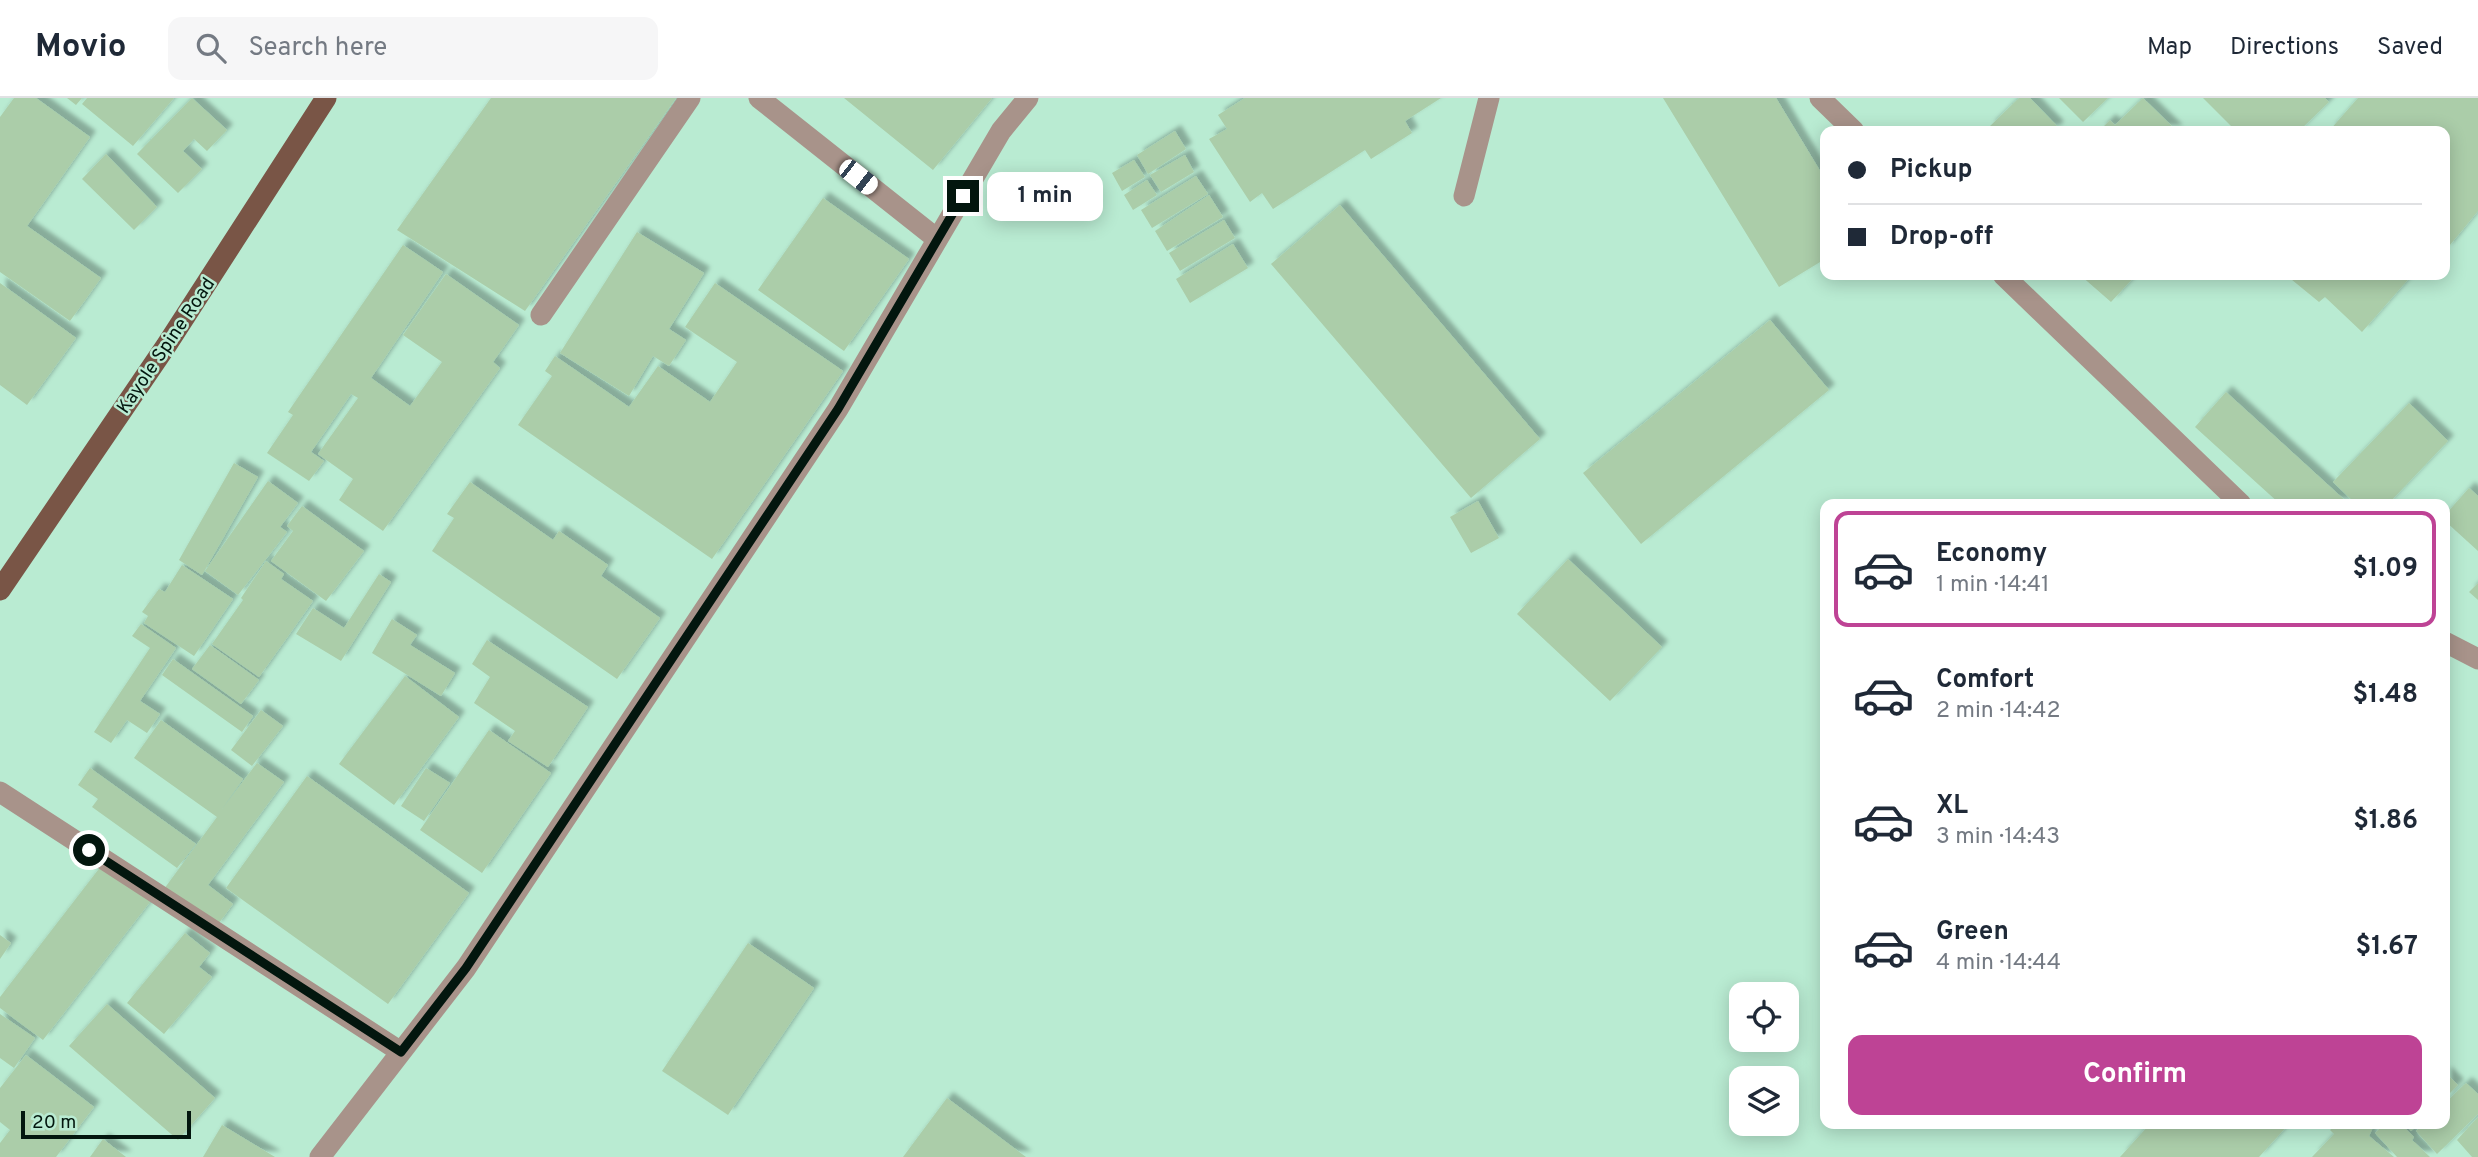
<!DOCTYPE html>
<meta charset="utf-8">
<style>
:root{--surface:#fff;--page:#f6f6f7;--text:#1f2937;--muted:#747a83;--line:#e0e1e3;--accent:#be4395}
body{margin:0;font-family:Overpass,sans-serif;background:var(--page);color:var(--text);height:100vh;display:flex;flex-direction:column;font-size:26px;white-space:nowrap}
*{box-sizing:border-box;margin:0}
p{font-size:23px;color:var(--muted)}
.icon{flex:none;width:38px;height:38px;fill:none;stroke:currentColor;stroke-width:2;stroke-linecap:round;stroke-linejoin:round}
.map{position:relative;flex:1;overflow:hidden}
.panel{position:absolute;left:1820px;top:401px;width:630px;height:630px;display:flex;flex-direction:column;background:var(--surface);border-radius:14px;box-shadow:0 4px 18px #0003}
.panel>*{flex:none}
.guide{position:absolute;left:1820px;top:28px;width:630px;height:154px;border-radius:14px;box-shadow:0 4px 18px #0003;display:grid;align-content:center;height:154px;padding:0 28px;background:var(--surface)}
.buttons{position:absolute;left:1729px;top:884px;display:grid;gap:14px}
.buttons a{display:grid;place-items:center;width:70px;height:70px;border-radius:14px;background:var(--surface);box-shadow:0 4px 18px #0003;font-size:35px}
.scale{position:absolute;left:21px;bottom:18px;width:170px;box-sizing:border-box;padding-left:7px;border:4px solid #03160e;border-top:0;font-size:19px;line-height:24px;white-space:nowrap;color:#03160e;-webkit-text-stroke:5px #b9ebd2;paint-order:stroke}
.end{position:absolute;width:32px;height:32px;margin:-16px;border:9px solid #03160e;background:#fff;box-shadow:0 0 0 4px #fff}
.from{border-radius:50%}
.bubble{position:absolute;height:49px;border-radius:14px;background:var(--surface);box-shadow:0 4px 18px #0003;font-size:23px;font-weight:700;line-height:49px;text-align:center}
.car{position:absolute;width:21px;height:42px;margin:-21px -10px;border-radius:9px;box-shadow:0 0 5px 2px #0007;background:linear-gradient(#fff 24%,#345 0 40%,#fff 0 76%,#345 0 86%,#fff 0)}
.guide b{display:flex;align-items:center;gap:24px;height:66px;font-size:26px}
.guide b+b{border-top:2px solid var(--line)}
.guide i{width:18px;height:18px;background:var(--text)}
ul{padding:12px 0 0;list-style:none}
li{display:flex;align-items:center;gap:21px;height:116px;margin:0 14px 10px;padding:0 14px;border:4px solid transparent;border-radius:14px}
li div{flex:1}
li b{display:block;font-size:26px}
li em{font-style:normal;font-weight:700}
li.on{border-color:var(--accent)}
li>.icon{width:63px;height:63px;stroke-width:1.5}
.button{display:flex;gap:14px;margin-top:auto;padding:14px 28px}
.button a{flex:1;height:80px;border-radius:14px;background:var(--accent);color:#fff;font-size:28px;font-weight:700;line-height:80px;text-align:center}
header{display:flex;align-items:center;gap:42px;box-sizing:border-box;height:98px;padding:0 35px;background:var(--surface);border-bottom:2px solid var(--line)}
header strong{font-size:33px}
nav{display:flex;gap:38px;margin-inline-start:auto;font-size:24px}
.search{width:490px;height:63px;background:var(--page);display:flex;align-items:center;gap:18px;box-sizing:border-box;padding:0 24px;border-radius:14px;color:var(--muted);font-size:26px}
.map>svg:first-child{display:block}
</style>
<header>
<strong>Movio</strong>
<div class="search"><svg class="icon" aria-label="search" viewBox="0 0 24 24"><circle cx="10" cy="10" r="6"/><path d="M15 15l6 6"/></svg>Search here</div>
<nav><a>Map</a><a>Directions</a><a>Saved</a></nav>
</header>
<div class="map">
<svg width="2478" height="1059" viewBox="0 0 2478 1059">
<defs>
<filter id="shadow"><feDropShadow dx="6" dy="-6" stdDeviation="2" flood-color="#0004"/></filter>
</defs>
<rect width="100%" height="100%" fill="#b9ebd2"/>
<path fill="#abcda9" filter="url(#shadow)" d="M 14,0 L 36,0 L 90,39 L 27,128 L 101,180 L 70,223 L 0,174 L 0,19 Z
M 67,0 L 82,0 L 76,7 Z
M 87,0 L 174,0 L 133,48 L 82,6 Z
M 192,0 L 227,32 L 207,53 L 194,41 L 183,53 L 202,71 L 178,95 L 137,56 Z
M 491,0 L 676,0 L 525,213 L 397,132 Z
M 844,0 L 992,0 L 933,72 Z
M 1245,0 L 1441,0 L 1405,23 L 1412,35 L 1371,61 L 1365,52 L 1273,111 L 1262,95 L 1250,104 L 1209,41 L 1227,31 L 1218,17 Z
M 1663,0 L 1776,0 L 1825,81 L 1825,161 L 1779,189 Z
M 2019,0 L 2030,0 L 2058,29 L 2054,33 L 1994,33 L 1989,29 Z
M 2059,0 L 2108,0 L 2083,24 Z
M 2143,0 L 2177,33 L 2099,33 L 2110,22 L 2115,27 Z
M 2203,0 L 2325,0 L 2329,4 L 2299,33 L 2236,33 Z
M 2358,0 L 2478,0 L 2478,113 L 2445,153 L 2445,33 L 2329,33 Z
M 1175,33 L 1186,51 L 1148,76 L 1137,57 Z
M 106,56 L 157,109 L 134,132 L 82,81 Z
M 1185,57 L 1194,74 L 1161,94 L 1150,77 Z
M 1134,62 L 1145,79 L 1122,93 L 1112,75 Z
M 1196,78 L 1208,96 L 1152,130 L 1141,112 Z
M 1147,82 L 1157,97 L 1133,112 L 1124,97 Z
M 1209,97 L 1223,119 L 1167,153 L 1155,133 Z
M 823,100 L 909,161 L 844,253 L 758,192 Z
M 1340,107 L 1540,341 L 1471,400 L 1271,166 Z
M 1224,122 L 1235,140 L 1180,173 L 1169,155 Z
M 637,134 L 704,175 L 669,231 L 686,242 L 669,268 L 653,258 L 629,298 L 560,255 Z
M 1233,146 L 1248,170 L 1190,205 L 1176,181 Z
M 403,147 L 443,174 L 371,280 L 410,308 L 442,264 L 403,237 L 446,176 L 519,227 L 493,264 L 500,270 L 383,433 L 339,402 L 353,381 L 318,356 L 358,300 L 351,296 L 311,354 L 324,363 L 309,383 L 267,355 L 293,317 L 288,314 Z
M 2080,177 L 2136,177 L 2111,204 Z
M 2286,177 L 2412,177 L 2362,234 L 2325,199 L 2319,204 Z
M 0,185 L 76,240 L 27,307 L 0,287 Z
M 715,185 L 843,273 L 712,461 L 518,327 L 552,278 L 545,273 L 555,258 L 629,309 L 658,268 L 710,304 L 737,264 L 685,229 Z
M 1770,222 L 1829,292 L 1641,446 L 1583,375 Z
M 2226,294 L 2349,406 L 2280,406 L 2195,329 Z
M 2409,305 L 2448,343 L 2388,406 L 2356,406 L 2333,384 Z
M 234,365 L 258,379 L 202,477 L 179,462 Z
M 268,383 L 298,405 L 280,429 L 287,434 L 238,497 L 205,473 Z
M 470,384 L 553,442 L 559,433 L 608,467 L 601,478 L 660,520 L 617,581 L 432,453 L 454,420 L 447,416 Z
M 2469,390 L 2478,398 L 2478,453 L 2445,423 L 2445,417 Z
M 1478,403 L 1499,440 L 1471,455 L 1450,419 Z
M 302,408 L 364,453 L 326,503 L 271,463 L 293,433 L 287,428 Z
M 1568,461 L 1662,549 L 1610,603 L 1517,516 Z
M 266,463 L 284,476 L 281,481 L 313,503 L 259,579 L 212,546 L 243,502 L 241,500 Z
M 182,467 L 233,501 L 194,558 L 144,525 L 148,518 L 142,514 L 159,491 L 165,494 Z
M 379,476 L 391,484 L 341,563 L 296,536 L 313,510 L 344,530 Z
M 2478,485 L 2478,502 L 2469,494 Z
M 392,521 L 417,537 L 410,547 L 455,575 L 441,598 L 372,555 Z
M 141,526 L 176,550 L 140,603 L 160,616 L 147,635 L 127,622 L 111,645 L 94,634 L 150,550 L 132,538 Z
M 487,542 L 588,609 L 548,669 L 508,643 L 515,633 L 474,605 L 490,579 L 472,566 Z
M 210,547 L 259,582 L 241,606 L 192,571 Z
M 173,561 L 253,618 L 242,634 L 162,577 Z
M 405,578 L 459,619 L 394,707 L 339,666 Z
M 261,612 L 283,628 L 252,668 L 231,652 Z
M 161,622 L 243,681 L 222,711 L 257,665 L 284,684 L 208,787 L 233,806 L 216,829 L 164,791 L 217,719 L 134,660 Z
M 489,632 L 551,675 L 482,775 L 420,732 Z
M 90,670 L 196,746 L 177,770 L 92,709 L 98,701 L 78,687 Z
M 426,670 L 450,685 L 424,723 L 401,708 Z
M 307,678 L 469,795 L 388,906 L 226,790 Z
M 105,763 L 153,800 L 43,942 L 0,910 L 0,899 Z
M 185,835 L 210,855 L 199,869 L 212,879 L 164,936 L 127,905 Z
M 0,837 L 11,845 L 0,861 Z
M 748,845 L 814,890 L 728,1017 L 662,973 Z
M 107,906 L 215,1000 L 178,1042 L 69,948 Z
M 0,916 L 35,940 L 14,970 L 0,960 Z
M 26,957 L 94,1009 L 56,1059 L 0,1059 L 0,1045 L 10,1032 L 0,1024 L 0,990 Z
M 2445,974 L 2458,987 L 2445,1000 Z
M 2466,985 L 2478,996 L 2478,1016 L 2437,1056 L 2416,1033 L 2424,1026 L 2445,1026 L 2445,1005 Z
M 947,1000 L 1026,1059 L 903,1059 Z
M 2478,1019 L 2478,1059 L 2472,1059 L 2457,1042 Z
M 2150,1026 L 2289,1026 L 2259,1059 L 2120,1059 Z
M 2337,1026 L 2372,1026 L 2374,1027 L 2369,1038 L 2394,1059 L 2312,1059 L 2334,1036 L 2330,1032 Z
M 2384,1026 L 2401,1026 L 2414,1039 L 2412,1042 L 2430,1059 L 2397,1059 L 2375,1035 Z
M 2405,1026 L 2419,1026 L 2411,1033 Z
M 222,1027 L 275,1059 L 203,1059 Z
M 103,1041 L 126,1059 L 90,1059 Z"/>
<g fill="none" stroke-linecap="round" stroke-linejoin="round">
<path stroke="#a8938a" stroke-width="21" d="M 759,0 L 937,141
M 1820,0 L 1854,33
M 1464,98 L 1489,0
M 2003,177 L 2241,406
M 541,217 L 690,0
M 2445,544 L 2478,561
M 0,694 L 401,954
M 320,1059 L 466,870 L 838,311 L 1001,33 L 1028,0"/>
<path stroke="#795546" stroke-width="21" d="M 0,492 L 166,248 L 326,0"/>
</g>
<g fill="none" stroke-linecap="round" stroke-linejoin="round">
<path stroke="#03160e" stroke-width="9" d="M 89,752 L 401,954 L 466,870 L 838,311 L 963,98"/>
</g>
<g text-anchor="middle" stroke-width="5" stroke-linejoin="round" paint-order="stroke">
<g font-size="19" fill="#03160e" stroke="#b9ebd2">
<text transform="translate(165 247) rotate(-56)" y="7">Kayole Spine Road</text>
</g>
</g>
</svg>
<div class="buttons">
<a><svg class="icon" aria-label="locate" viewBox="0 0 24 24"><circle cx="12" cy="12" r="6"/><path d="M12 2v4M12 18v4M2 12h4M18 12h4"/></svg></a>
<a><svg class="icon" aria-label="layers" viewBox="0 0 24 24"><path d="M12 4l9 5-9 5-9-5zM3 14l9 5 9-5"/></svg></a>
</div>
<div class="scale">20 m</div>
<i class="end from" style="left:89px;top:752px"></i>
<i class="end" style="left:963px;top:98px"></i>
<div class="bubble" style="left:987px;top:74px;width:116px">1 min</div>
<i class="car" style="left:858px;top:79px;rotate:128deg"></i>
<div class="guide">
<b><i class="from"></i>Pickup</b>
<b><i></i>Drop-off</b>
</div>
<section class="panel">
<ul>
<li class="on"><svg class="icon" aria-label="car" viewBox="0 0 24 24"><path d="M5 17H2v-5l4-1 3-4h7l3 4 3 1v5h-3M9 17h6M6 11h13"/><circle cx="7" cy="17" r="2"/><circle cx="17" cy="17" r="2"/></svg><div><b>Economy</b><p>1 min · 14:41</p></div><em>$1.09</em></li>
<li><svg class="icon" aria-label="car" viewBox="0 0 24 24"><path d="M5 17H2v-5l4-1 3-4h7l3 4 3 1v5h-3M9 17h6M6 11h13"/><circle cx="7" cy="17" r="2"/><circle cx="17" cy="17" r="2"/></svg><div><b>Comfort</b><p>2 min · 14:42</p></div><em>$1.48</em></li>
<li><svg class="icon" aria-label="car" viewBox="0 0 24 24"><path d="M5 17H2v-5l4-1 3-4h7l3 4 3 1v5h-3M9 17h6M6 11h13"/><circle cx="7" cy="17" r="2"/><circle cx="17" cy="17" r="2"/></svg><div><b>XL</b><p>3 min · 14:43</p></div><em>$1.86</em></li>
<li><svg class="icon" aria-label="car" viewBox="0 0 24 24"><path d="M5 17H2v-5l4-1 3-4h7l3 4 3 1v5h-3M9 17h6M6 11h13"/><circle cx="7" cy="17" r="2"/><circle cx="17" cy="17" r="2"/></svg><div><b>Green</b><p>4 min · 14:44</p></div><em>$1.67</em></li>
</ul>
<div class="button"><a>Confirm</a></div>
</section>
</div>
